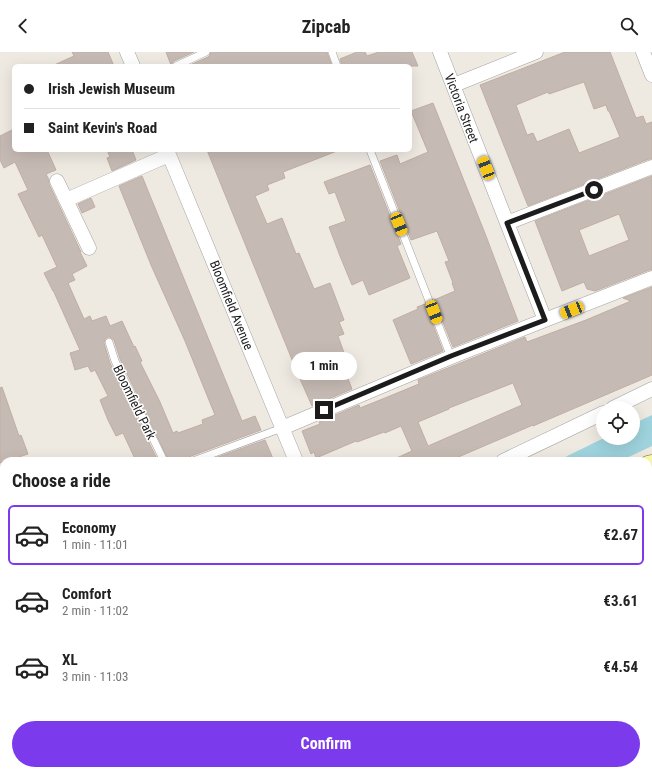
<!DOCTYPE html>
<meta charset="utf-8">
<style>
:root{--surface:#fff;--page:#f2f2f2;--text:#222;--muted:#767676;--line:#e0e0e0;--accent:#7c3aed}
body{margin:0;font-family:"Roboto Condensed",sans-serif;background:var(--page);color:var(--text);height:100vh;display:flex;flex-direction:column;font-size:15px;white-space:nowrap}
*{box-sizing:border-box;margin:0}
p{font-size:13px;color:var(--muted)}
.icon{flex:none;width:22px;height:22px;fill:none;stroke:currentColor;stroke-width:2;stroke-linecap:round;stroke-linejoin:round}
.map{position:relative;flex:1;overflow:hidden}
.details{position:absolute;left:0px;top:405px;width:652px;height:318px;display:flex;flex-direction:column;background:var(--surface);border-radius:12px 12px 0 0;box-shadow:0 4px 16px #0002}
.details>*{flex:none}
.banner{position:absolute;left:12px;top:12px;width:400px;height:88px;border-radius:6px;box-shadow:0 4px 16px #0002;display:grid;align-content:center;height:88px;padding:0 12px;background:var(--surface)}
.controls{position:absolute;left:596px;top:349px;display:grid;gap:8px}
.controls a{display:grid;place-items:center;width:44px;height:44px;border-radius:50%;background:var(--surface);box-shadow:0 4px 16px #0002;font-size:20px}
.end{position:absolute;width:18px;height:18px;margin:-9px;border:5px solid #1c1c1c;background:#fff;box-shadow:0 0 0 2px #fff}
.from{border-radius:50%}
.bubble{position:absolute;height:28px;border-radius:14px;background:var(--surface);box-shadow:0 4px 16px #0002;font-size:13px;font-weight:700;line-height:28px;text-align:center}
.car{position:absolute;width:12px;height:24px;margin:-12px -6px;border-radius:5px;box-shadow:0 0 3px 1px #0007;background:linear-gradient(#f5c518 24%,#345 0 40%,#f5c518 0 76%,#345 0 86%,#f5c518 0)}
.banner b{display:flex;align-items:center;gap:14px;height:38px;font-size:15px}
.banner b+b{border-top:1px solid var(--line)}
.banner i{width:10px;height:10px;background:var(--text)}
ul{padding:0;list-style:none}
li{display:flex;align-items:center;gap:12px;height:60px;margin:0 8px 6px;padding:0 4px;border:2px solid transparent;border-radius:6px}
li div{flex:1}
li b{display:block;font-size:15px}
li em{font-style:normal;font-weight:700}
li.active{border-color:var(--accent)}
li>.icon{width:36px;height:36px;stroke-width:1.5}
h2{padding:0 12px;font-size:18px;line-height:48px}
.action{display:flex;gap:8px;margin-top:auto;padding:8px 12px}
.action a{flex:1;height:46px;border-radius:24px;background:var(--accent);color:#fff;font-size:16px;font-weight:700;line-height:46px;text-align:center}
header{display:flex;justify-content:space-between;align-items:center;height:52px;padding:0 12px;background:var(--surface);font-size:18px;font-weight:700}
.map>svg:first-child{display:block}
</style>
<header><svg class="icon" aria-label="back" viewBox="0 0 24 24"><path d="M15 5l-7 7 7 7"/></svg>Zipcab<svg class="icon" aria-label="search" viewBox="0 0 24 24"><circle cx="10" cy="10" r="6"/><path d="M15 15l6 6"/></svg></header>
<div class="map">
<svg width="652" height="723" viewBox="0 0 652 723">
<rect width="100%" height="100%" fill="#eee9e1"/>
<path fill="#cbeba4" d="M 652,701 L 652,723 L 586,723 L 598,719 L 648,719 L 648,702 Z"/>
<path fill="#9fd4de" d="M 652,363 L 652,394 L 620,409 L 557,409 L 604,386 L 633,386 L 633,372 Z
M 4,628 L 4,676 L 0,677 L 0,630 Z"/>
<path fill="#c6bbb4" stroke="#c0aea3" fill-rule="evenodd" d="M 72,0 L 108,0 L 114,14 L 52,14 L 74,4 Z
M 166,0 L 194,0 L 174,9 L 171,13 Z
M 211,0 L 327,0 L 332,14 L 188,14 L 208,5 L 210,3 Z
M 357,0 L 365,0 L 367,4 L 379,0 L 412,0 L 418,14 L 342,14 L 340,7 Z
M 565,0 L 610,0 L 636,66 L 643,64 L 646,72 L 652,70 L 652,107 L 649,107 L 528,154 L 480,33 ZM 584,30 L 594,57 L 606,53 L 608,59 L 609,59 L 620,85 L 579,101 L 569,77 L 537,90 L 533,81 L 527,83 L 516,53 L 548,40 L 549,42 Z
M 433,51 L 486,184 L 518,269 L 453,295 L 434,248 L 455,239 L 452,231 L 453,231 L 445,210 L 449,209 L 437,179 L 411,188 L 380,109 L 397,103 L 400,112 L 428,100 L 411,59 Z
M 14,77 L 14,98 L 47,98 L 56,118 L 46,122 L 49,128 L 49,132 L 81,200 L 80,200 L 87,214 L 72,222 L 75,228 L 68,231 L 84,267 L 90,264 L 92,269 L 106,264 L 110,274 L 122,269 L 134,295 L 135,294 L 142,309 L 140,310 L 160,350 L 173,381 L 177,379 L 178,381 L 203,372 L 202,368 L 215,363 L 185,289 L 151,213 L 119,134 L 142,124 L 242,369 L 255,364 L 261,378 L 191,404 L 189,406 L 188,409 L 169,409 L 120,307 L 114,288 L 110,285 L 108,285 L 105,287 L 104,291 L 110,311 L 158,409 L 136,409 L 123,381 L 116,384 L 108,368 L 100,348 L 108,344 L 95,318 L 91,320 L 88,314 L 75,318 L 70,301 L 80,298 L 53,238 L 53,239 L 44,221 L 57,215 L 42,183 L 39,185 L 18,142 L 28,138 L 15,110 L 4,116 L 0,108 L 0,84 Z
M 107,98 L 132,98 L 136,108 L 112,119 L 107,106 L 110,105 Z
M 207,98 L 337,98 L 337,99 L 283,120 L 285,126 L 267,133 L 269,138 L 255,144 L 267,172 L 282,166 L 296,202 L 299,201 L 314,237 L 330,231 L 344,268 L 339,270 L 344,282 L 338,284 L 348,312 L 343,314 L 352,337 L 312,354 L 297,320 Z
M 370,113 L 401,192 L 397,194 L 410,226 L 369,243 L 363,228 L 352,233 L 340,204 L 329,175 L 346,169 L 335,140 L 329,142 L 324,130 Z
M 652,124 L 652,218 L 649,218 L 595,239 L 587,237 L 584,230 L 562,239 L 535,169 ZM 619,162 L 629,188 L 589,204 L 579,178 Z
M 91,146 L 95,155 L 82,161 L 78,152 Z
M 652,235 L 652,323 L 533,374 L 533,373 L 449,409 L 390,409 L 412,399 L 401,374 L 385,381 L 384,380 L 357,390 L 356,389 L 316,406 L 314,400 L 311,402 L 302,379 L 320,372 L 319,370 L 359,353 L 360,356 L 385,346 L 419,332 L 418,328 L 525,285 L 527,290 L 586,268 L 631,249 L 623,246 ZM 513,331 L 522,353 L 428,394 L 418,370 L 449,357 L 449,356 Z
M 425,252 L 443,299 L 411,312 L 393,268 L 418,257 L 417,255 Z
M 2,335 L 19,384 L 21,383 L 28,402 L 0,411 L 0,336 Z
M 265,388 L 274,409 L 207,409 Z"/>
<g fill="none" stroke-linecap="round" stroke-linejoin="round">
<defs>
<path id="lane" d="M 332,0 L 337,14
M 176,14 L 206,0
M 370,98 L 451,305
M 109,290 L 115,309 L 164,409
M 193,409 L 282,376
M 648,683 L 652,682
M 287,719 L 289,723
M 513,719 L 515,723
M 341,722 L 346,719
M 458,723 L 466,719
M 526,723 L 538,719"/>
<path id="street" d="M 127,0 L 133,14
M 440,0 L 545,268
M 643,0 L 652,23
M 454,33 L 536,0
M 167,98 L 296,409
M 57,129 L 89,196
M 66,148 L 169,103
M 507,171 L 652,115
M 613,356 L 652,337
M 282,376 L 451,305 L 545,268 L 652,226
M 503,409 L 603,361
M 648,509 L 652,507
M 0,564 L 4,575
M 0,609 L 4,608"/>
<path id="secondary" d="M 648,414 L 652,413
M 0,695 L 4,694"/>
</defs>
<use href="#lane" stroke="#a3a3a3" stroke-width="8"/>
<use href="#street" stroke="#a3a3a3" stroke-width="15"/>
<use href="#secondary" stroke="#717600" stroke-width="21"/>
<use href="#lane" stroke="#fff" stroke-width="7"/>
<use href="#street" stroke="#fff" stroke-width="14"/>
<use href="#secondary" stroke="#fcfbb1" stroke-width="20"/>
</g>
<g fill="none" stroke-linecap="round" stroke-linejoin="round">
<path stroke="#1c1c1c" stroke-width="5" d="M 324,358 L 451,304 L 545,268 L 507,171 L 594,138"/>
</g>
<g text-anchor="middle" stroke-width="3" stroke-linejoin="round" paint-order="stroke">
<g font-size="13" fill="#1c1c1c" stroke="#fff">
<text transform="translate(462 56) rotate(69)" y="5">Victoria Street</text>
<text transform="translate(232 253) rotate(68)" y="5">Bloomfield Avenue</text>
<text transform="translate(135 350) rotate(64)" y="5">Bloomfield Park</text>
</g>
</g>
</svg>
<div class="controls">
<a><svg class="icon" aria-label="locate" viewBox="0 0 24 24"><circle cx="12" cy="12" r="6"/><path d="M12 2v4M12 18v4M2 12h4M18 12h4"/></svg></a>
</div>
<i class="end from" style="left:594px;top:138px"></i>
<i class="end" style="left:324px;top:358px"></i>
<div class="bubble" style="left:291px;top:300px;width:66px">1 min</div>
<i class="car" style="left:486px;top:116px;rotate:339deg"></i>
<i class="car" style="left:399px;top:172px;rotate:158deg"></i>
<i class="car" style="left:572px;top:258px;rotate:248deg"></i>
<i class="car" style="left:434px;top:260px;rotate:159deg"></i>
<div class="banner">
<b><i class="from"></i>Irish Jewish Museum</b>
<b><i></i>Saint Kevin's Road</b>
</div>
<section class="details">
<h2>Choose a ride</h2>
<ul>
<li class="active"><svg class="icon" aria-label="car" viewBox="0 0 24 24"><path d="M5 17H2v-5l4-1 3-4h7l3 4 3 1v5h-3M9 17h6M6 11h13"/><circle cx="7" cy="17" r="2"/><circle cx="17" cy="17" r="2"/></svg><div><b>Economy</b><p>1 min · 11:01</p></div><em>€2.67</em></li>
<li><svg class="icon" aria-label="car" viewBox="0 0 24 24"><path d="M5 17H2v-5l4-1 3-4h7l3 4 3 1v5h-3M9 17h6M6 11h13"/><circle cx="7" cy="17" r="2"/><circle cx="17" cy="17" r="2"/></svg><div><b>Comfort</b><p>2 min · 11:02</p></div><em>€3.61</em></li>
<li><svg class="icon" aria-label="car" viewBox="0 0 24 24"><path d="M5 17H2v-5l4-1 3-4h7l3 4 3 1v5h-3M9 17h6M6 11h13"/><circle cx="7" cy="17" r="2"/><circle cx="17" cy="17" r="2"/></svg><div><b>XL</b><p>3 min · 11:03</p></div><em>€4.54</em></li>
</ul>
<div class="action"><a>Confirm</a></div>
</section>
</div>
